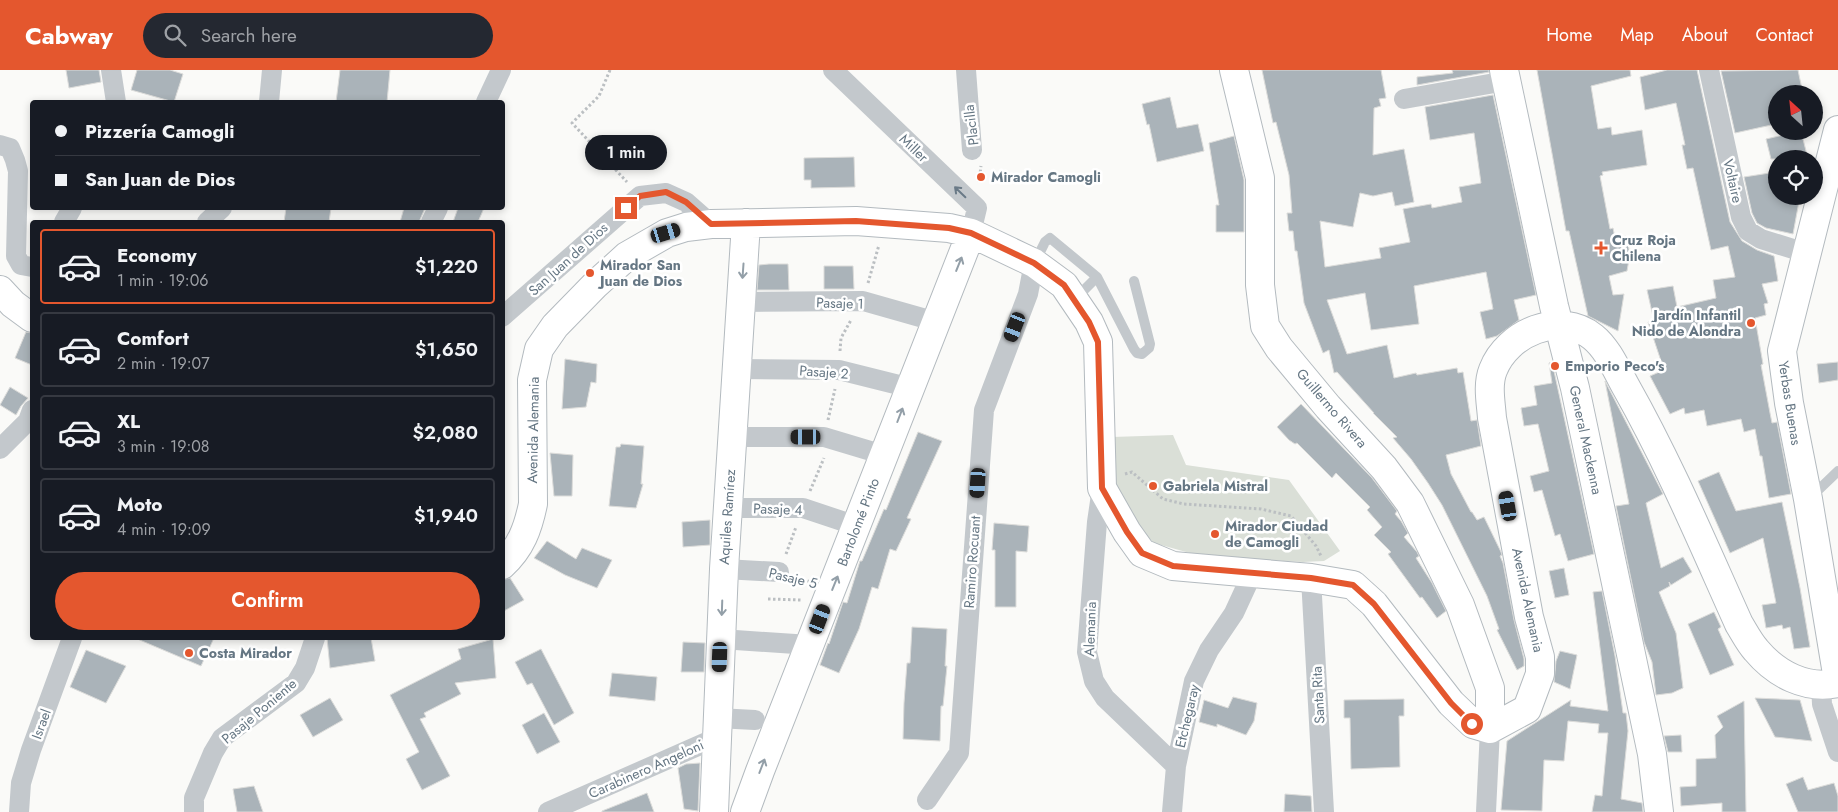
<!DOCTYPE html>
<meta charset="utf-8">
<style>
:root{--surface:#171b24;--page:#242831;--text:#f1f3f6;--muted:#9ea1a6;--line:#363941;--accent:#e4572e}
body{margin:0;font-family:Jost,sans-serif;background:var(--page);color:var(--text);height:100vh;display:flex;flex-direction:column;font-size:19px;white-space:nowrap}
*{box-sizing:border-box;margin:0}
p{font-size:16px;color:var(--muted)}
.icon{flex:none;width:28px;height:28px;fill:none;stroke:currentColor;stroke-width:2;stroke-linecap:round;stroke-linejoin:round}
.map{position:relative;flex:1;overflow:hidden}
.sheet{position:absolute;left:30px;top:150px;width:475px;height:420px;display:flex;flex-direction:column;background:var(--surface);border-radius:5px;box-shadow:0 2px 8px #0003}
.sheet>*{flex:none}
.hud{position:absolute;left:30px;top:30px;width:475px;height:110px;border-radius:5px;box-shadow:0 2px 8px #0003;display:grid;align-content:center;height:110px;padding:0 25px;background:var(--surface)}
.needle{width:32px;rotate:333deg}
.tools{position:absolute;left:1768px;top:15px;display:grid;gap:10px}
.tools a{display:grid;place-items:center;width:55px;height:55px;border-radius:50%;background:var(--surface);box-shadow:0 2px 8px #0003;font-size:25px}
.end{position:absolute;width:22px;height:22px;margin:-11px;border:6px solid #e4572e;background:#fff;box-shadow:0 0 0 2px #fff}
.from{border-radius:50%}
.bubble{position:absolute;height:35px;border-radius:18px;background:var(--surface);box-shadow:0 2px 8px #0003;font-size:16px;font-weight:600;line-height:35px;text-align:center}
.car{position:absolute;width:15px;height:30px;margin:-15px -8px;border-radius:6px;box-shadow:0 0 4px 1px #0007;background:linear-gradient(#222 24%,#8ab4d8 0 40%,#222 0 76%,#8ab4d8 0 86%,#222 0)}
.hud b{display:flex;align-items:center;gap:18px;height:48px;font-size:19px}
.hud b+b{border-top:1px solid var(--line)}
.hud i{width:12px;height:12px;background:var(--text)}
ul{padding:9px 0 0;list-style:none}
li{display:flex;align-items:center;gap:15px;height:75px;margin:0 10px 8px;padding:0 15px;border:2px solid var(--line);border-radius:5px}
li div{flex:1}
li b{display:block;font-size:19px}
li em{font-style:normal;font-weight:600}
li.selected{border-color:var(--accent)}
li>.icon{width:45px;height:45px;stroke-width:1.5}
.primary-button{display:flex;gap:10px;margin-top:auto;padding:10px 25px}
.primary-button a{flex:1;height:58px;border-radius:30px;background:var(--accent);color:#fff;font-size:20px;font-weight:600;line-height:58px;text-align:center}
header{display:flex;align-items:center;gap:30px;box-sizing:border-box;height:70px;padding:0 25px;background:var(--accent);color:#fff}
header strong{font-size:24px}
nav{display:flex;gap:28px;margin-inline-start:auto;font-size:18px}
.search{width:350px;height:45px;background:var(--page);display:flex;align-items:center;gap:12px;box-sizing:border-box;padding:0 18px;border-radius:28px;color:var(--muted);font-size:19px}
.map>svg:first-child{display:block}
</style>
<header>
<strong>Cabway</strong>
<div class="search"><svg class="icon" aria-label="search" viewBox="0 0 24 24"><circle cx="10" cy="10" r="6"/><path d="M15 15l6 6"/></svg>Search here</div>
<nav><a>Home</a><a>Map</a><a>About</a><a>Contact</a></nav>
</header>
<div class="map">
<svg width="1838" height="742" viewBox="0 0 1838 742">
<rect width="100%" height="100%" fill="#fafaf8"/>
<path fill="#dadfd7" d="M 1173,365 L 1186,395 L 1289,410 L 1340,481 L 1324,491 L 1303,492 L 1204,487 L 1154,473 L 1142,461 L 1122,428 L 1112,407 L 1112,367 Z"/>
<path fill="#aab3b9" stroke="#dcdcda" d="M 66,0 L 99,0 L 101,12 L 69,18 Z
M 137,0 L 170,0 L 183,4 L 174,32 L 131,20 Z
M 340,0 L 390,0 L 387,32 L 336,32 Z
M 1262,0 L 1381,0 L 1386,28 L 1379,29 L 1381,36 L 1374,38 L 1373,85 L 1404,79 L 1414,132 L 1395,136 L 1392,122 L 1373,126 L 1360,123 L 1353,157 L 1320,151 L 1325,197 L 1381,188 L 1379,178 L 1410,172 L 1403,139 L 1431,134 L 1432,138 L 1462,132 L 1459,117 L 1481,113 L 1474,63 L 1430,70 L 1425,37 L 1493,25 L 1536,225 L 1514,230 L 1519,250 L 1497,266 L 1486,269 L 1480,242 L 1493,239 L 1486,202 L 1414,216 L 1419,254 L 1371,260 L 1365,223 L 1327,230 L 1347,284 L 1387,275 L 1394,308 L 1416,303 L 1417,305 L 1457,298 L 1458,303 L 1463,302 L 1471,351 L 1477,350 L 1481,376 L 1446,385 L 1451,404 L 1471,442 L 1472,442 L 1477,450 L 1484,447 L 1501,482 L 1502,485 L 1500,486 L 1503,493 L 1514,550 L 1524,589 L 1524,596 L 1517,600 L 1497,560 L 1499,559 L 1487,526 L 1442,435 L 1428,413 L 1411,389 L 1393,368 L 1397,367 L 1373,343 L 1374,343 L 1337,302 L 1334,303 L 1329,280 L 1323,283 L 1304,233 L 1297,181 L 1295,181 L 1293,161 L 1289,161 L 1287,143 L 1292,143 L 1289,105 L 1276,52 L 1273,53 Z
M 1452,0 L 1489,0 L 1489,2 L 1417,15 L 1417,7 L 1453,3 Z
M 1537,0 L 1630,0 L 1631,6 L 1591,16 L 1598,59 L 1611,57 L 1612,65 L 1642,60 L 1647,95 L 1602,102 L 1603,105 L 1600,106 L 1610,159 L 1613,158 L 1615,168 L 1626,166 L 1630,184 L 1627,201 L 1609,206 L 1613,225 L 1624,224 L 1618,261 L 1588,246 L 1569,161 L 1566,161 Z
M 1667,0 L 1697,0 L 1730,152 L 1742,171 L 1757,180 L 1774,186 L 1778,211 L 1762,214 L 1768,233 L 1764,234 L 1766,245 L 1755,248 L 1763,294 L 1761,295 L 1770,343 L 1772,353 L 1777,352 L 1791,424 L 1769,428 L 1762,386 L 1760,386 L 1755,359 L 1744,362 L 1741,349 L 1707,356 L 1704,340 L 1685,344 L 1684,338 L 1670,344 L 1650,306 L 1664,300 L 1648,252 L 1654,251 L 1647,220 L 1673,216 L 1677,237 L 1716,228 L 1713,210 L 1735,207 L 1728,176 L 1711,180 L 1693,98 L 1687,99 L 1682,75 L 1685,75 L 1676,33 L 1645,40 L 1640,7 Z
M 1798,0 L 1803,24 L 1776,24 L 1776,54 L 1735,63 L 1721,1 Z
M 1170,27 L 1177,58 L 1198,54 L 1204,81 L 1157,92 L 1149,54 L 1147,55 L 1142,34 Z
M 1801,61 L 1808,89 L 1771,89 L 1766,69 Z
M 1234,66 L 1244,110 L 1244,162 L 1216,162 L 1216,135 L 1219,135 L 1209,73 Z
M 854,87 L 855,117 L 811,118 L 811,110 L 804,110 L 804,88 Z
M 1776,102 L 1776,126 L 1800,126 L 1793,164 L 1766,158 L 1757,153 L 1752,143 L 1744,107 Z
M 286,138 L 331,138 L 329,152 L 284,152 Z
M 404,138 L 425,138 L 419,152 L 400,152 Z
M 458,138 L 484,138 L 478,152 L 453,152 Z
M 769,194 L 788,194 L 789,220 L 757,220 L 759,195 Z
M 824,196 L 853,196 L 854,219 L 824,219 Z
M 26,262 L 32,263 L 32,295 L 15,288 Z
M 565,289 L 597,294 L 596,313 L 591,312 L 586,337 L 562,339 Z
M 1552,292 L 1594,484 L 1568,491 L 1560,464 L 1555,466 L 1542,420 L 1534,422 L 1530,406 L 1549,401 L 1538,354 L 1524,356 L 1521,338 L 1537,335 L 1534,316 L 1552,313 L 1549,293 Z
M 1838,292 L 1838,310 L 1819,313 L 1817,294 Z
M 1605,311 L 1663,424 L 1646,433 L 1661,498 L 1683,487 L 1692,502 L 1671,515 L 1669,512 L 1670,516 L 1659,522 L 1676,563 L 1683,618 L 1672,623 L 1656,625 L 1652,592 L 1644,572 L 1616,436 L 1629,434 Z
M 10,317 L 28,328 L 21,336 L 16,345 L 0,335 Z
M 1301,334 L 1372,408 L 1397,441 L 1395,444 L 1401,451 L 1408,463 L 1404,467 L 1417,482 L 1419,486 L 1416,488 L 1432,513 L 1446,541 L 1437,548 L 1422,527 L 1420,528 L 1388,484 L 1391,482 L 1374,465 L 1382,457 L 1367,440 L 1370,437 L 1336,403 L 1332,408 L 1297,373 L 1295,374 L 1289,370 L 1277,357 Z
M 918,362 L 942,371 L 907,448 L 911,449 L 896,481 L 890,479 L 878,519 L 872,517 L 859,559 L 839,603 L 820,595 L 828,573 L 829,574 L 843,532 L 847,533 L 860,491 L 862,491 L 884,439 L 886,440 Z
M 621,374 L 644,376 L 641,414 L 643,414 L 636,438 L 609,436 L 616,377 L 620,377 Z
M 550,383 L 573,385 L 572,426 L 554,426 Z
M 1719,402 L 1736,441 L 1782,432 L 1800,518 L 1810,577 L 1794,579 L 1790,557 L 1783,559 L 1782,555 L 1766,558 L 1762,535 L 1776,533 L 1763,468 L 1730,483 L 1698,411 Z
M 710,450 L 710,475 L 683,477 L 682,452 Z
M 994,453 L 1029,456 L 1027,482 L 1016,481 L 1016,537 L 995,537 L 995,480 L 992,480 Z
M 547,471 L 576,489 L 582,478 L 612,490 L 597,518 L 565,505 L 534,488 Z
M 1564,498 L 1569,525 L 1555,528 L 1549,501 Z
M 510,508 L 524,530 L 502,542 L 502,510 Z
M 1602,521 L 1615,586 L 1623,643 L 1626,643 L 1628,661 L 1621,729 L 1642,733 L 1643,742 L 1592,742 L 1595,725 L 1602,726 L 1608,663 L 1598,663 L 1599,654 L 1568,651 L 1564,691 L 1544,690 L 1542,741 L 1501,740 L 1507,671 L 1571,630 L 1570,636 L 1608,641 L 1593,522 Z
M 1714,542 L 1721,557 L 1718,559 L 1734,595 L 1710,605 L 1688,554 Z
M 912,557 L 947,559 L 945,596 L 947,596 L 943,636 L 941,636 L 940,671 L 903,669 L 904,633 L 907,593 L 910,593 Z
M 135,568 L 214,568 L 201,596 Z
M 327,568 L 371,568 L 375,591 L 330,598 Z
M 493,569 L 496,608 L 455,613 L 461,624 L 424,643 L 426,647 L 420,649 L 450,706 L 422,720 L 406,689 L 419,682 L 390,625 L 461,589 L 458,579 Z
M 683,572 L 705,573 L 704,602 L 681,602 Z
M 541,579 L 574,643 L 554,655 L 532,613 L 527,615 L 515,592 Z
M 86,580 L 126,596 L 106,633 L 70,617 Z
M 1560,581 L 1577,585 L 1570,619 L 1554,612 L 1556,591 Z
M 612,603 L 657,607 L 655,631 L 609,626 Z
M 1233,627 L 1257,633 L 1254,651 L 1246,665 L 1217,654 L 1217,657 L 1199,652 L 1204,630 L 1228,638 Z
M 330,628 L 343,650 L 313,667 L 300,645 Z
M 1755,628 L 1800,630 L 1812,671 L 1775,667 Z
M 1404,629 L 1404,646 L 1399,646 L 1400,697 L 1351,699 L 1350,648 L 1344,648 L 1344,630 Z
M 1744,631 L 1746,742 L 1722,742 L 1722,733 L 1681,736 L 1680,717 L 1696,716 L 1696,689 L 1716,688 L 1715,665 L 1723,657 L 1717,646 Z
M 544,643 L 560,672 L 537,684 L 522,655 Z
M 1681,665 L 1682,682 L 1668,682 L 1664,666 Z
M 700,693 L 698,741 L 684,739 L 678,698 L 686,694 Z
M 1803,707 L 1808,720 L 1834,713 L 1838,726 L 1838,742 L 1798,742 L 1786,714 Z
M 254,716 L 263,742 L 237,742 L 233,719 Z
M 647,723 L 654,742 L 602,742 L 602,741 Z
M 1285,724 L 1311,726 L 1312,742 L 1284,742 Z"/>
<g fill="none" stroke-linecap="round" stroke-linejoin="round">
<defs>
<path id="secondary" d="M 1234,0 L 1260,108 L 1260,215 L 1265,256 L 1279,278 L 1328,337 L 1384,398 L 1410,433 L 1460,535 L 1490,618 L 1490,659
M 1504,0 L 1554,236 L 1575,318 L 1652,684 L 1659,742
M 1838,60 L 1782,281 L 1789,333 L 1808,429 L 1838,610
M 0,220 L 13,234 L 32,248
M 502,495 C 521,478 528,458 533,434 L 532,310 L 539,279 L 555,256 L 596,214 L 627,186 L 667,163 L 686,157 L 711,154 L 856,151 L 949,158 L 971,163 L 1034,193 L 1064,215 L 1089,252 L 1098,272 L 1102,418 L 1127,462 L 1142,483 L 1173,496 L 1311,508 L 1353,515 L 1374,534 L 1451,633 L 1473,654 L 1490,659 L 1527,639 L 1540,604 L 1540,587 L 1529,547 L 1492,348 C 1491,333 1487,315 1493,300 C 1507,263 1560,240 1593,267 C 1608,279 1617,301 1626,317 C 1669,393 1703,474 1739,554 C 1744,562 1749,572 1756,580 C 1776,604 1806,620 1838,613
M 714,742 L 724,499 L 746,153
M 745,742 L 760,701 L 971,163"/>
</defs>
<use href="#secondary" stroke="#b3babf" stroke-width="30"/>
<path stroke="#bbbfc2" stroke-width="3" stroke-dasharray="2.5 2.5" stroke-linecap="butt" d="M 610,0 L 599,26 L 572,53 L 627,112
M 979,112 L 981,96
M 868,213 L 879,175
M 840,281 L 841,268 L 851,250
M 828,350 L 835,319
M 1125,404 L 1132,402 L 1163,429 L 1184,434 L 1261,439 L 1291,446 L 1316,476 L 1321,486
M 810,421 L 824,388
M 786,484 L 796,457
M 798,508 L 811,512
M 768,529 L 802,530"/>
<path stroke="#c3c8cc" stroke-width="10" d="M 1035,192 L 1045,172 L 1050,168 L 1097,207 L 1075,229
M 1097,207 L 1134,279 L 1137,283 L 1142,284 L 1149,278 L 1150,274 L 1134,211
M 1811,427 L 1838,401"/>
<path stroke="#c3c8cc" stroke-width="20" d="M 111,0 L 116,32
M 833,0 L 977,138 L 971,163
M 966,0 L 972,80
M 1709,0 L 1741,147 L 1748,161 L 1761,169 L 1806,183
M 1404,29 L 1506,11
M 269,32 L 272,0
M 486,32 L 501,0
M 0,75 L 10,78 L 15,90 L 18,101 L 16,186 L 21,195 L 32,197
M 64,152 L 72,138
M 207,152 L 222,138
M 431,152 L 438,138
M 741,232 L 863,231 L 937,252
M 502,247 L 640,126 L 666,123 L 686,132 L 711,154
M 736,299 L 839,300 L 911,318
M 732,367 L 824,367 L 884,385
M 0,379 L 28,351 L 32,340
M 1102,418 L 1097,452 L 1087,582 L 1094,611 L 1105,628 L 1176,696
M 727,438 L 803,438 L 857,456
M 724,499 L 779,502
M 1311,508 L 1324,742
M 721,569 L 810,575
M 1821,615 L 1822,634 L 1838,682
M 717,648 L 755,650
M 927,730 L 959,683 L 984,340 L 1028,224 L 1034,193
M 19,742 L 21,713 L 31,680 L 72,568
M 194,742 L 194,728 L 213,683 L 222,668 L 296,613 L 305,598 L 315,568
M 548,742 L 716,668
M 1172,742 L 1176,696 L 1194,611 L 1209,580 L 1234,543 L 1252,504
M 1486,742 L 1490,659"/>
<use href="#secondary" stroke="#fff" stroke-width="28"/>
</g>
<defs><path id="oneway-shaft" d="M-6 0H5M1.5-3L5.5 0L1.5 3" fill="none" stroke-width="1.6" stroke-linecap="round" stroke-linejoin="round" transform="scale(1.25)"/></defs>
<use stroke="#6a7a87" href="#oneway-shaft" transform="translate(960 122) rotate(-136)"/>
<g stroke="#939fa8">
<use href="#oneway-shaft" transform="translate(959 194) rotate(-68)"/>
<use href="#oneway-shaft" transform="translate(743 201) rotate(94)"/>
<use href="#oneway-shaft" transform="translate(900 345) rotate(-69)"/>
<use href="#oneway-shaft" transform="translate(835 513) rotate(-68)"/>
<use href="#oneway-shaft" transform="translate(722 538) rotate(92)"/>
<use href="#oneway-shaft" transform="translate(762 696) rotate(-69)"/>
</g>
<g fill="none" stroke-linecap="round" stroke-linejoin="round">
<path stroke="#e4572e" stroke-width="6" d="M 626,138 L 640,126 L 666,122 L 686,132 L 711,154 L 856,151 L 949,158 L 971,163 L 1034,193 L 1064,215 L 1089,252 L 1098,272 L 1102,418 L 1127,462 L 1142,483 L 1173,496 L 1311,508 L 1353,515 L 1374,534 L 1451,633 L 1472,654"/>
</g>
<g fill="#e4572e" stroke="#fff" stroke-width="2">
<circle cx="981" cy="107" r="5"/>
<path d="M1598.5 170.5h5v5h5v5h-5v5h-5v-5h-5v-5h5z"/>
<circle cx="590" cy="203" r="5"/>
<circle cx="1751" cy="253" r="5"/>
<circle cx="1555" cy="296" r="5"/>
<circle cx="1153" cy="416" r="5"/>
<circle cx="1215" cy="464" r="5"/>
<circle cx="189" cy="583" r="5"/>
</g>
<g text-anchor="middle" stroke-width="5" stroke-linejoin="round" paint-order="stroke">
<g font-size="14" fill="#657683" stroke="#fff">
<text transform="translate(971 55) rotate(-97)" y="5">Placilla</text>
<text transform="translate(914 78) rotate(44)" y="5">Miller</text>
<text transform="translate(1733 111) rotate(77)" y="5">Voltaire</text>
<text transform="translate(568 189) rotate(-42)" y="5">San Juan de Dios</text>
<text transform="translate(840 233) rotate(2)" y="5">Pasaje 1</text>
<text transform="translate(824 302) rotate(4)" y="5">Pasaje 2</text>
<text transform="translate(1790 333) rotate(81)" y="5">Yerbas Buenas</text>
<text transform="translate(1332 338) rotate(49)" y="5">Guillermo Rivera</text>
<text transform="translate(533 360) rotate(-89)" y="5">Avenida Alemania</text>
<text transform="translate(1586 370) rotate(78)" y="5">General Mackenna</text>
<text transform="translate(778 439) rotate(2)" y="5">Pasaje 4</text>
<text transform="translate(727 447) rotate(-86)" y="5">Aquiles Ramírez</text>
<text transform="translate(858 452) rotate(-69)" y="5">Bartolomé Pinto</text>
<text transform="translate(972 492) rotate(-86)" y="5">Ramiro Rocuant</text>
<text transform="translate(793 508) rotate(13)" y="5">Pasaje 5</text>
<text transform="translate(1528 530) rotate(78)" y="5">Avenida Alemania</text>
<text transform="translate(1090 559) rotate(-88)" y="5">Alemania</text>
<text transform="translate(1318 625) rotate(-93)" y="5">Santa Rita</text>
<text transform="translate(259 641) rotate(-40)" y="5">Pasaje Poniente</text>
<text transform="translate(1187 646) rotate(-77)" y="5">Etchegaray</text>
<text transform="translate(41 654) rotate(-70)" y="5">Israel</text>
<text transform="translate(646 699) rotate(-24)" y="5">Carabinero Angeloni</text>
</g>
<g font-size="14" font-weight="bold" fill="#657683" stroke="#fff" text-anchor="start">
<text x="991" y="112">Mirador Camogli</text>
<text x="1612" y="175">Cruz Roja<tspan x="1612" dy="16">Chilena</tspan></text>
<text x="600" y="200">Mirador San<tspan x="600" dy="16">Juan de Dios</tspan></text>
<text x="1741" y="250" text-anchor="end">Jardín Infantil<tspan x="1741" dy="16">Nido de Alondra</tspan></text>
<text x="1565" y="301">Emporio Peco's</text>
<text x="1163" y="421">Gabriela Mistral</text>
<text x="1225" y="461">Mirador Ciudad<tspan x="1225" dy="16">de Camogli</tspan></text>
<text x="199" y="588">Costa Mirador</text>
</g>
</g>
</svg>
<div class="tools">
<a><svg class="needle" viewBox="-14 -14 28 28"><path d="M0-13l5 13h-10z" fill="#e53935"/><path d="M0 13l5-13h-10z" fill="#9ea1a6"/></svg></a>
<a><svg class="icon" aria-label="locate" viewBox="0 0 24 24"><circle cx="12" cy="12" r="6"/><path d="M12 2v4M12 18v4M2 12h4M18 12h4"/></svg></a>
</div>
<i class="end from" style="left:1472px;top:654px"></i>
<i class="end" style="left:626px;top:138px"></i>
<div class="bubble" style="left:585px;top:65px;width:82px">1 min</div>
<i class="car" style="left:666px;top:163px;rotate:73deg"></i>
<i class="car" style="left:1015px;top:257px;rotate:201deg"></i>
<i class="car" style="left:806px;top:367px;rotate:270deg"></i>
<i class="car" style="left:978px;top:413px;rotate:184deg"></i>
<i class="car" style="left:1508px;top:436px;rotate:350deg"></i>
<i class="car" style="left:820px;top:549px;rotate:21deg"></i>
<i class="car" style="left:720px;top:587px;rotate:182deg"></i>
<div class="hud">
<b><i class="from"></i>Pizzería Camogli</b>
<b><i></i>San Juan de Dios</b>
</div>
<section class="sheet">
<ul>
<li class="selected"><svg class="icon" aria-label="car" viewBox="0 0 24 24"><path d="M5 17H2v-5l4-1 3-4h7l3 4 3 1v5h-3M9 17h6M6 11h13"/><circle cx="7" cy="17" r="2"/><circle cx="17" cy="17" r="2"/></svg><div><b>Economy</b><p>1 min · 19:06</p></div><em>$1,220</em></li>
<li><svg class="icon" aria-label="car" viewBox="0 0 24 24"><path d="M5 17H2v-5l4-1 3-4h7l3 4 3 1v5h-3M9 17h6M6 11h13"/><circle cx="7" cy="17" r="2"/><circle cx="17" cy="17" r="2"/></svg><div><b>Comfort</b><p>2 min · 19:07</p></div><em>$1,650</em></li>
<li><svg class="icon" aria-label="car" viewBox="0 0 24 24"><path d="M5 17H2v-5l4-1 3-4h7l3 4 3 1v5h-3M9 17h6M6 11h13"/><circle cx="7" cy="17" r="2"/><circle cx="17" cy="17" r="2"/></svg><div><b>XL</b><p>3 min · 19:08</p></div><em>$2,080</em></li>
<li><svg class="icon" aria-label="car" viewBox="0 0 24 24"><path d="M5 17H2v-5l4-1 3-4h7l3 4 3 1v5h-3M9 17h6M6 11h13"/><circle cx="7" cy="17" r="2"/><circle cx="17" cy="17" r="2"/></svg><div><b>Moto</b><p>4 min · 19:09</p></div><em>$1,940</em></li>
</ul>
<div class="primary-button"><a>Confirm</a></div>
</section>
</div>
